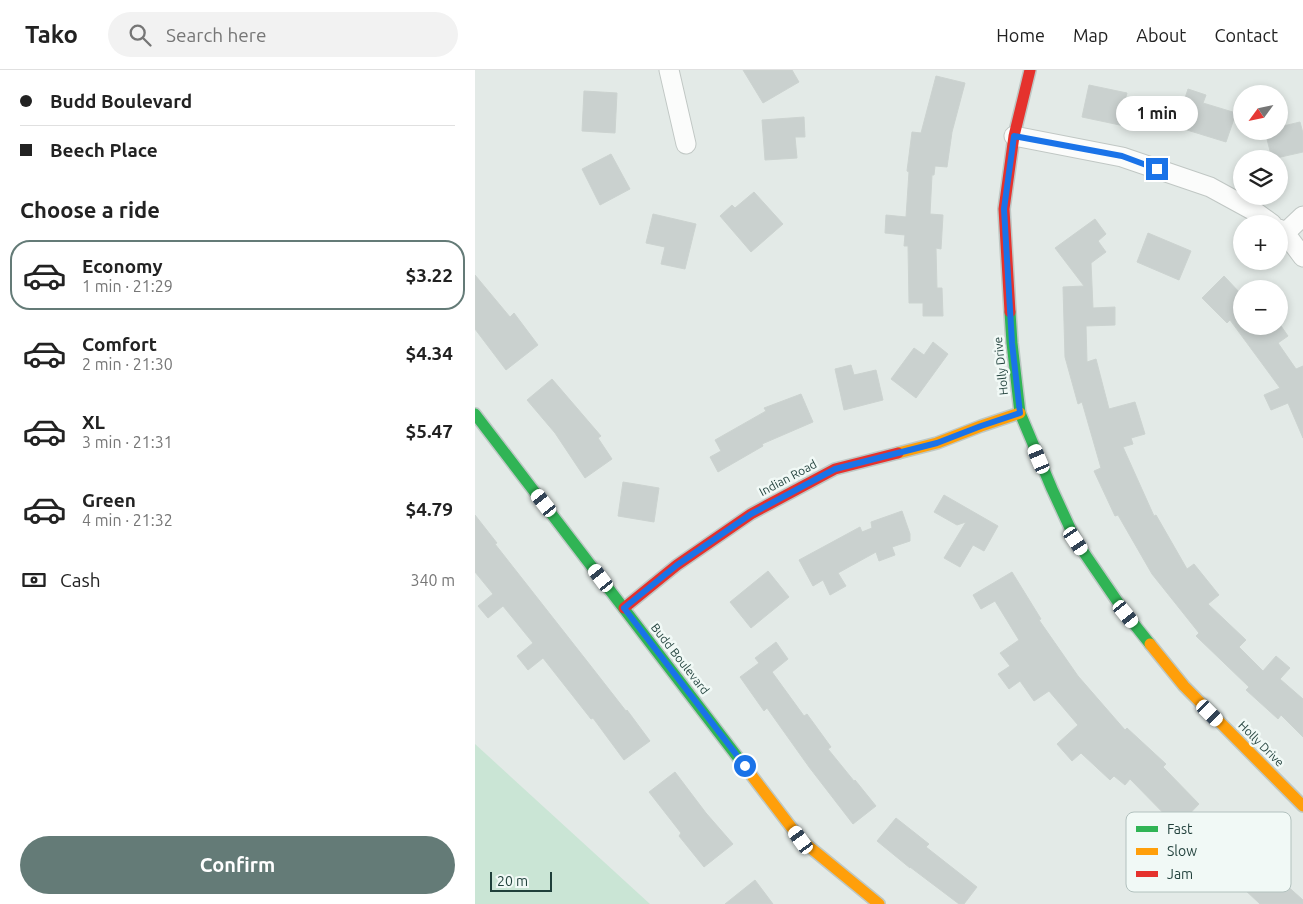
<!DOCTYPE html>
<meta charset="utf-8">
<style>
:root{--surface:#fff;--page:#f2f2f2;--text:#222;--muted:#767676;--line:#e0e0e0;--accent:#647b77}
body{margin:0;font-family:Ubuntu,sans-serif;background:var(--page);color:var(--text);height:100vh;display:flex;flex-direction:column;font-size:19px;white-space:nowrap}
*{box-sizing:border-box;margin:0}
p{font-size:16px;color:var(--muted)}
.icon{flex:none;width:28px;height:28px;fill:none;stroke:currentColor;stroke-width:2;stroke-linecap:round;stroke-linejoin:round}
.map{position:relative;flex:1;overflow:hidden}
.drawer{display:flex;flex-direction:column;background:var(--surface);width:475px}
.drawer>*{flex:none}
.guide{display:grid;align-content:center;height:110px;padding:0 20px;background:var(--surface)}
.needle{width:32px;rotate:237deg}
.buttons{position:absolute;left:758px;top:15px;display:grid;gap:10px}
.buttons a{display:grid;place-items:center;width:55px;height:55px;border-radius:50%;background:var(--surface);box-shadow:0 2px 8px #0003;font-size:25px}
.scale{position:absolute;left:15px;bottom:12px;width:62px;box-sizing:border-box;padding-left:5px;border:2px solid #1f3f3a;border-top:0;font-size:14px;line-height:18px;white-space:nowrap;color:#1f3f3a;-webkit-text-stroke:4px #f1f9f6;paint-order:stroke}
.end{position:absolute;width:22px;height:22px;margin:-11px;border:6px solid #1a73e8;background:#fff;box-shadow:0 0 0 2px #fff}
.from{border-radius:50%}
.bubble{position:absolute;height:35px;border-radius:18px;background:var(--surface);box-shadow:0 2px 8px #0003;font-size:16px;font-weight:700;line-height:35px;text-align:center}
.car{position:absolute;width:15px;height:30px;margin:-15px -8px;border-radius:6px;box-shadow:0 0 4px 1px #0007;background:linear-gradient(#fff 24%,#345 0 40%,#fff 0 76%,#345 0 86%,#fff 0)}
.guide b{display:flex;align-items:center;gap:18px;height:48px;font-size:19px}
.guide b+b{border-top:1px solid var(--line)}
.guide i{width:12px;height:12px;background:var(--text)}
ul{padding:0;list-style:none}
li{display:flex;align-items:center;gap:15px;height:70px;margin:0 10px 8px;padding:0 10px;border:2px solid transparent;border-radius:20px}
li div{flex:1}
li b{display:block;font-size:19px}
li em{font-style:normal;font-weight:700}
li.selected{border-color:var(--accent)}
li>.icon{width:45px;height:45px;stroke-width:1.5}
h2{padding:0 20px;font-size:22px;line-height:60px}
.pay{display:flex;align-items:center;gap:12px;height:55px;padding:0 20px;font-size:19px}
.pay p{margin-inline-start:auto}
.cta{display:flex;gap:10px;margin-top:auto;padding:10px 20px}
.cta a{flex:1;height:58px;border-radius:30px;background:var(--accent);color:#fff;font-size:20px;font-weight:700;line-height:58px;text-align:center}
header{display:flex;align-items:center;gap:30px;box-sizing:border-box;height:70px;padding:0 25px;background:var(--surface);border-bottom:1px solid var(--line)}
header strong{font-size:24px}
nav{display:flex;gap:28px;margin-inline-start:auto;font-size:18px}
.search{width:350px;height:45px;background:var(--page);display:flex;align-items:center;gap:12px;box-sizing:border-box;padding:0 18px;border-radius:28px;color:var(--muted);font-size:19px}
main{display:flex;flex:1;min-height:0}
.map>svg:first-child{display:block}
</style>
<header>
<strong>Tako</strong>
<div class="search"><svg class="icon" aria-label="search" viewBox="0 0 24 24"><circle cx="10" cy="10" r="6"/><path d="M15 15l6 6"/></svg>Search here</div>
<nav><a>Home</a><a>Map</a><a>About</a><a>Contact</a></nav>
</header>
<main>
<section class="drawer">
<div class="guide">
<b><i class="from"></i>Budd Boulevard</b>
<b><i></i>Beech Place</b>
</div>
<h2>Choose a ride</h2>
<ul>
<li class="selected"><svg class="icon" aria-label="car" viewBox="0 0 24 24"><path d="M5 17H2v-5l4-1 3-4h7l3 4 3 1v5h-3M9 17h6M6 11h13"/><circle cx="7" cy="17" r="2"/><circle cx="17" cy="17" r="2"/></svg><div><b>Economy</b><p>1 min · 21:29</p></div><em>$3.22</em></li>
<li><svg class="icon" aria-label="car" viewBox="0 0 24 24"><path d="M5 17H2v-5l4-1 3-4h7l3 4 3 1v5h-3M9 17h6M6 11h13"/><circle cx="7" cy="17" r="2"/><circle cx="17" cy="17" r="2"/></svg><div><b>Comfort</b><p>2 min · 21:30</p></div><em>$4.34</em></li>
<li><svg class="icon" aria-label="car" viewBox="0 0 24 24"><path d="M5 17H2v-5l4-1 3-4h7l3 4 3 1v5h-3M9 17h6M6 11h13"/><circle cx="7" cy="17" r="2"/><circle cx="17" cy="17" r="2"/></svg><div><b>XL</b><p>3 min · 21:31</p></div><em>$5.47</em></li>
<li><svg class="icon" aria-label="car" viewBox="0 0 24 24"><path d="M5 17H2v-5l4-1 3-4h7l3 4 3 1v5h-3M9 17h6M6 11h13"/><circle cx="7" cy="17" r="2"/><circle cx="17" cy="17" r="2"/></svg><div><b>Green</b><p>4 min · 21:32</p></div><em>$4.79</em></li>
</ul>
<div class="pay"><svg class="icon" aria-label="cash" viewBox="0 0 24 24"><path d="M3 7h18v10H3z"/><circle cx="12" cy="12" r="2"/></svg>Cash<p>340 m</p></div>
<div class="cta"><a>Confirm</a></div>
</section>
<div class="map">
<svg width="828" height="834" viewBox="0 0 828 834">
<rect width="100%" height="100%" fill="#e3eae7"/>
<path fill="#cae5d5" d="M 0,674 L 175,834 L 0,834 Z"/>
<path fill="#cad1cf" stroke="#ccd3d0" d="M 268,0 L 317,0 L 324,12 L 288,33 Z
M 461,6 L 490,13 L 477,62 L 472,97 L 460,96 L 459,105 L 457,105 L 455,144 L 468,145 L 466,179 L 461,178 L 462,218 L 467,218 L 468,246 L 448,246 L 448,233 L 434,233 L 433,176 L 429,176 L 430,165 L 410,163 L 411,145 L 431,147 L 434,102 L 432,101 L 437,62 L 446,63 Z
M 614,15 L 652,23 L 648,38 L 663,41 L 659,58 L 607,47 Z
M 713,19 L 731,25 L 728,33 L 761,43 L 751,72 L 712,60 L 716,49 L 704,46 Z
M 109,21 L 142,23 L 140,63 L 107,61 Z
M 329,47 L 330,67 L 320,67 L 322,88 L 290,90 L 287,50 Z
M 825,52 L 828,63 L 828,82 L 797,89 L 790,61 L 804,61 L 804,57 Z
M 136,84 L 155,119 L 125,135 L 107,99 Z
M 279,122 L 308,154 L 276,182 L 245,146 L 257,135 L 260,138 Z
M 178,144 L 221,154 L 210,199 L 186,194 L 190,177 L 171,173 Z
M 620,149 L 631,164 L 623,171 L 631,182 L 616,193 L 618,238 L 640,237 L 640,255 L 611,256 L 612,292 L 621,289 L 634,339 L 660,332 L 670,364 L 656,368 L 658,374 L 648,377 L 679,446 L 681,445 L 712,499 L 719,494 L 744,525 L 733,534 L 771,570 L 764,577 L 788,601 L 801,586 L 815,598 L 805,609 L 828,629 L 828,667 L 806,645 L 803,649 L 771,620 L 774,617 L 721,566 L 724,563 L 677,504 L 643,445 L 640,446 L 619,401 L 626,398 L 607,332 L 603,334 L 590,287 L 588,217 L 609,216 L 580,178 Z
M 673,163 L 716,181 L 704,210 L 662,192 Z
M 0,205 L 35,247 L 39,243 L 63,275 L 31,300 L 0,259 Z
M 749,206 L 766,224 L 766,256 L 806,256 L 813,266 L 803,273 L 821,299 L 828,296 L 828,368 L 813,333 L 796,340 L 789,325 L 805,318 L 755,250 L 752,253 L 727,228 Z
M 458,272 L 473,284 L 441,328 L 416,309 L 439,278 L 449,285 Z
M 376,295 L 379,305 L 401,300 L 408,330 L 369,340 L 360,299 Z
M 77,309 L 126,366 L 123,368 L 137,389 L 110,408 L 80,363 L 52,330 Z
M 326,324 L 338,352 L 287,374 L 288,376 L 243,402 L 235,387 L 246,381 L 240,370 L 291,341 L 289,338 Z
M 148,412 L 184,418 L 179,452 L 143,446 Z
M 469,425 L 523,456 L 509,481 L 498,475 L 485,497 L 469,488 L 491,452 L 482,455 L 459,442 Z
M 427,441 L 435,464 L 435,471 L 417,477 L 420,485 L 404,491 L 401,482 L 363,503 L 371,516 L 355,525 L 348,510 L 338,516 L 324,490 L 385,457 L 387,462 L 397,458 L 396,452 Z
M 0,445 L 22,473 L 20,474 L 108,586 L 151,641 L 152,640 L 175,671 L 149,690 L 118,648 L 116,649 L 68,588 L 53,600 L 42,586 L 58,573 L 28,536 L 13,548 L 3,536 L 18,524 L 0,502 Z
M 293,501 L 314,527 L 276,558 L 255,532 Z
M 537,502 L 566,549 L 564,550 L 603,606 L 650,660 L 652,658 L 691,694 L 688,697 L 724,734 L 702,757 L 655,709 L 650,715 L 639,706 L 635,710 L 606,683 L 597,691 L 582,674 L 603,655 L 574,621 L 559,631 L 545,611 L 534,619 L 523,604 L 535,596 L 525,583 L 544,570 L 520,531 L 506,539 L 498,525 Z
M 301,572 L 313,589 L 297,602 L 329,646 L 332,644 L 356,677 L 353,679 L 379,711 L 380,710 L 401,736 L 378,754 L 334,697 L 292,638 L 289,641 L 265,607 L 284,593 L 280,588 Z
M 200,702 L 231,743 L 258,774 L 229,797 L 204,766 L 206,763 L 174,722 Z
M 421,748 L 454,774 L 451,777 L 502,817 L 489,834 L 484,834 L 435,797 L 435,798 L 402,771 Z
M 748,754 L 783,786 L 781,788 L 828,830 L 828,834 L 785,834 L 751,802 L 742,811 L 728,798 L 737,788 L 726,777 Z
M 280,810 L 298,834 L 250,834 Z"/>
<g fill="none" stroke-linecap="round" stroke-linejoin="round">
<defs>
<path id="street" d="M 194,0 L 211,74
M 539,66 L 647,87 L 735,117 L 779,141 L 797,154
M 804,159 L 810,163 L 828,187
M 810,163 L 828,146"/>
<path id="fast" d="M 535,242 L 537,273 L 545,343 L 577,419 L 601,471 L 651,544 L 675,574
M 0,344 L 274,702"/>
<path id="slow" d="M 423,383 L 462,373 L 506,356 L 545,343
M 675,574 L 709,616 L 828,736
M 274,702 L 326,770 L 404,834"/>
<path id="jam" d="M 535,242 L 529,139 L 539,66 L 555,0
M 149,538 L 202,495 L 276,444 L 360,399 L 423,383"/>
</defs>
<use href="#street" stroke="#c0c7c4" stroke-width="21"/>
<use href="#fast" stroke="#bec8c5" stroke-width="14"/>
<use href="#slow" stroke="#bec8c5" stroke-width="14"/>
<use href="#jam" stroke="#bec8c5" stroke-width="14"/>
<use href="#street" stroke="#fbfcfb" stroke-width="19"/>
<use href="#fast" stroke="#30b455" stroke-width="11"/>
<use href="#slow" stroke="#ff9f0a" stroke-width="11"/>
<use href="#jam" stroke="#e5322d" stroke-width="11"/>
</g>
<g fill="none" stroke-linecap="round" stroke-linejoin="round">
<path stroke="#1a73e8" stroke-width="6" d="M 270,696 L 149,538 L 202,495 L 276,444 L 360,399 L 462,373 L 506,356 L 545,343 L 537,273 L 529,139 L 539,66 L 647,86 L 682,99"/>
</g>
<g text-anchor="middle" stroke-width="5" stroke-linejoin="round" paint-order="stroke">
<g font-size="12" fill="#1f3f3a" stroke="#f1f9f6">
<text transform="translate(526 296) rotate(-96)" y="4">Holly Drive</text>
<text transform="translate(313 408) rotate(-28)" y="4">Indian Road</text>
<text transform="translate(205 589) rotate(52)" y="4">Budd Boulevard</text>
<text transform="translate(786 674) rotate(45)" y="4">Holly Drive</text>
</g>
</g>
<rect x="651" y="742" width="165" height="80" rx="8" fill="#f1f9f6" stroke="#b2c1be" stroke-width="1"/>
<rect x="661" y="756" width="22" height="6" fill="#30b455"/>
<rect x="661" y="778" width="22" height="7" fill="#ff9f0a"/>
<rect x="661" y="801" width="22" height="6" fill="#e5322d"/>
<g font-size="14" fill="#1f3f3a">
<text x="692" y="764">Fast</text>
<text x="692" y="786">Slow</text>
<text x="692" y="809">Jam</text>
</g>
</svg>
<div class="buttons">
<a><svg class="needle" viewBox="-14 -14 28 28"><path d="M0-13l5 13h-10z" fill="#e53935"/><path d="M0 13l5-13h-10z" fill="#767676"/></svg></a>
<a><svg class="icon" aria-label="layers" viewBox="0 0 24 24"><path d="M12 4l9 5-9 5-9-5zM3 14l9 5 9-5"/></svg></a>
<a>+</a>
<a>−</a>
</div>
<div class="scale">20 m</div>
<i class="end from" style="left:270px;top:696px"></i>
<i class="end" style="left:682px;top:99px"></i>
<div class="bubble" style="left:641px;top:26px;width:82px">1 min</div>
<i class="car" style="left:564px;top:389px;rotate:337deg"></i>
<i class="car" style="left:69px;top:433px;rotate:322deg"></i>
<i class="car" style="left:601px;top:471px;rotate:146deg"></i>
<i class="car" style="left:126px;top:508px;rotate:323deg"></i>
<i class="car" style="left:651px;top:544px;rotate:141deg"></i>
<i class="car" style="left:735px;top:643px;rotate:135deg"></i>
<i class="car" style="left:326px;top:770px;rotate:324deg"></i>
</div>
</main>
